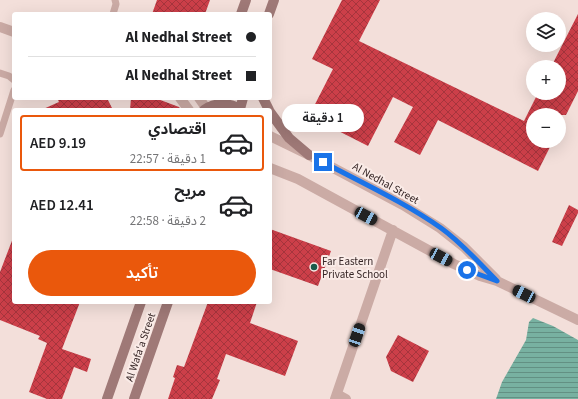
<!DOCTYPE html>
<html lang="ar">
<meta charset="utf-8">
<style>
:root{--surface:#fff;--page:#f6f6f6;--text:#202124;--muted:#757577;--line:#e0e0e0;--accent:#ea580c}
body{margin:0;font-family:"Source Sans 3","Noto Sans Arabic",sans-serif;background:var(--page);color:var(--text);direction:rtl;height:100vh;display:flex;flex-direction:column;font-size:15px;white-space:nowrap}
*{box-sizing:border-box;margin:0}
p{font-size:13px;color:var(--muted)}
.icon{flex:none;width:22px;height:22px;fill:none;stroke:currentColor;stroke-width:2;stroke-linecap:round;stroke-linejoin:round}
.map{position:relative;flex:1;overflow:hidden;direction:ltr}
.drawer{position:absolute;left:12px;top:108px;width:260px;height:196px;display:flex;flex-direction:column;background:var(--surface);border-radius:4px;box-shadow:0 4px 16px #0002;direction:rtl}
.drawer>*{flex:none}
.guide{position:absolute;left:12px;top:12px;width:260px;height:88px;border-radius:4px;box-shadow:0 4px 16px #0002;direction:rtl;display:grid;align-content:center;height:88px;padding:0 16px;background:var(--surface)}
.fabs{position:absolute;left:526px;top:12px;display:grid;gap:8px}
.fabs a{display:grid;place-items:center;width:40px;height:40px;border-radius:50%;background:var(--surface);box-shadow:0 4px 16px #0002;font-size:20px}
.end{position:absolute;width:18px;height:18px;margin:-9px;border:5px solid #1a73e8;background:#fff;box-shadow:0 0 0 2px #fff}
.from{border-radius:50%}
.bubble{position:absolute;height:28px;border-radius:14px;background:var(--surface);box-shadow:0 4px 16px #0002;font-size:13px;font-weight:600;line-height:28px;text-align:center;direction:rtl}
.car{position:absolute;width:12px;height:24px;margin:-12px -6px;border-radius:5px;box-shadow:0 0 3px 1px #0007;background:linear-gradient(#222 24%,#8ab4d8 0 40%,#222 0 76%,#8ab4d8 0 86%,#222 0)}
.guide b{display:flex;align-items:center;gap:14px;height:38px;font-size:15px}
.guide b+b{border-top:1px solid var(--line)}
.guide i{width:10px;height:10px;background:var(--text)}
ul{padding:7px 0 0;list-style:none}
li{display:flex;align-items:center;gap:12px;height:56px;margin:0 8px 6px;padding:0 8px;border:2px solid transparent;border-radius:4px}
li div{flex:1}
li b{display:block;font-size:15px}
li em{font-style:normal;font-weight:600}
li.selected{border-color:var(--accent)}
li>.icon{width:36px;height:36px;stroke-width:1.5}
.button{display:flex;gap:8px;margin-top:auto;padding:8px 16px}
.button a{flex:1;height:46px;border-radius:24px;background:var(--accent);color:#fff;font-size:16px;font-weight:600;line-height:46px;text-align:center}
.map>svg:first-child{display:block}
</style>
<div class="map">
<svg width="578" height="399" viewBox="0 0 578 399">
<defs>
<pattern id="water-rules" width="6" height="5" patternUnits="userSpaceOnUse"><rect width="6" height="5" fill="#78b1a1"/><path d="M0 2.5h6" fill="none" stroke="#639083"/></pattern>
<pattern id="building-cross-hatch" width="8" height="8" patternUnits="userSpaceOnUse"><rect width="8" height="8" fill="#cc3f49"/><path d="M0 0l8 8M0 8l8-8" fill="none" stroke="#a6353d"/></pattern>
</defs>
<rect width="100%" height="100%" fill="#f3dfda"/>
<path fill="url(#water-rules)" d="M 533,318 L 553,326 L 578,340 L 578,399 L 496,399 L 502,382 L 526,340 L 529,322 Z"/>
<path fill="url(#building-cross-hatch)" d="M 157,0 L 210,0 L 205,14 L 152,14 Z
M 342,0 L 380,0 L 359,41 L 524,121 L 538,93 L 559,93 L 559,67 L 551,67 L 578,14 L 578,91 L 566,115 L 533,115 L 533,141 L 553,141 L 538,171 L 438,120 L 420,155 L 394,142 L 413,107 L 393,97 L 368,146 L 309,116 L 333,69 L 312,59 Z
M 57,98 L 107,98 L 113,110 L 41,110 L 59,102 Z
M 131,98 L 155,98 L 179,107 L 181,110 L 130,110 Z
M 569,205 L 578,210 L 578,213 L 562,246 L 552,242 Z
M 270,229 L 331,251 L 318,286 L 270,269 Z
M 13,238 L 14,302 L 80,302 L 62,349 L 91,359 L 87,372 L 74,367 L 62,399 L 47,399 L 29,392 L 47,343 L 38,339 L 40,336 L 0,320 L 0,272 Z
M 208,302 L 257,302 L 250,323 L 298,341 L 285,376 L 226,354 L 217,379 L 220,380 L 212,399 L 168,399 L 175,378 L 173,377 L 177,365 L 184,367 Z
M 398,335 L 429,351 L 413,382 L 391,371 L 386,357 Z"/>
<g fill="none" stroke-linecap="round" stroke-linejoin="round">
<path stroke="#cbaba5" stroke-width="7" d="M 113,14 L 116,4 L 115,0
M 0,73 L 9,76 L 14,80
M 0,134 L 14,90"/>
<path stroke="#cbaba5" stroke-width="10" d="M 0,27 L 14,32
M 180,98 L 189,110
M 199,98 L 206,108
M 270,136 L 309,155 L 403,205 L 440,228 L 464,247 L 496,279
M 270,168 L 298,179 L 454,264 L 480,276 L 497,281 L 578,320
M 337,394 L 346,399
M 335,399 L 393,230"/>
<path stroke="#9f7977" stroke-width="10" d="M 241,14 L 246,0
M 269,14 L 274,0
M 263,98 L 269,110
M 240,109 L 243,98
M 204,110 C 215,102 230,102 241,110
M 270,112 L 289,138 L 309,155
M 107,399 L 141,302
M 134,399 L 168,302"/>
</g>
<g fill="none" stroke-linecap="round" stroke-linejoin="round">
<path stroke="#1a73e8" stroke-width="5" d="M 323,162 C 362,183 404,202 441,228 C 462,243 479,263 497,281 L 467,270"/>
</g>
<circle fill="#1a5a4a" stroke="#faebe7" stroke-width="1.5" cx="314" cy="267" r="4"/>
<g text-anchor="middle" stroke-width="4" stroke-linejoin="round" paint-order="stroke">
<g font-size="11" fill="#372727" stroke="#faebe7">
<text transform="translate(386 183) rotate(29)" y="4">Al Nedhal Street</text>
<text transform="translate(140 347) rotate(-71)" y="4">Al Wafa'a Street</text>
</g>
<g font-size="11" fill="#372727" stroke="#faebe7" text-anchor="start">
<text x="322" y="265">Far Eastern<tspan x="322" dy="13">Private School</tspan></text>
</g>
</g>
</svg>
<div class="fabs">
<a><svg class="icon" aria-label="layers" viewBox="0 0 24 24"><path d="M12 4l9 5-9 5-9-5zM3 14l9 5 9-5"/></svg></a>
<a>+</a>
<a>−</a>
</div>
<i class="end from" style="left:467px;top:270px"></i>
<i class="end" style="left:323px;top:162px"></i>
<div class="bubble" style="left:282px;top:104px;width:82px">1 دقيقة</div>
<i class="car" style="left:366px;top:216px;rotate:118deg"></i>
<i class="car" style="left:441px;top:257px;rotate:118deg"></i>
<i class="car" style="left:524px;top:294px;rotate:296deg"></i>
<i class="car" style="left:357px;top:335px;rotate:19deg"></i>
<div class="guide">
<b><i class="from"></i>Al Nedhal Street</b>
<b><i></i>Al Nedhal Street</b>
</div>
<section class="drawer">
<ul>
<li class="selected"><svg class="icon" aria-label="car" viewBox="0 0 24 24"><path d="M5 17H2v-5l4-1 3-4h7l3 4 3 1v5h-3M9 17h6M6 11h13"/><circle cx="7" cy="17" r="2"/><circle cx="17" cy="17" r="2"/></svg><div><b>اقتصادي</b><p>1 دقيقة · 22:57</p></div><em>AED 9.19</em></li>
<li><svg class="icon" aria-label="car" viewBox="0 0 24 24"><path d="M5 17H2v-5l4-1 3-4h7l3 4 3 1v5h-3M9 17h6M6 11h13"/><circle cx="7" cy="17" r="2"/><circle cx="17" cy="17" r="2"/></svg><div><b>مريح</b><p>2 دقيقة · 22:58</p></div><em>AED 12.41</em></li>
</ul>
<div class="button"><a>تأكيد</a></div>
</section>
</div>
